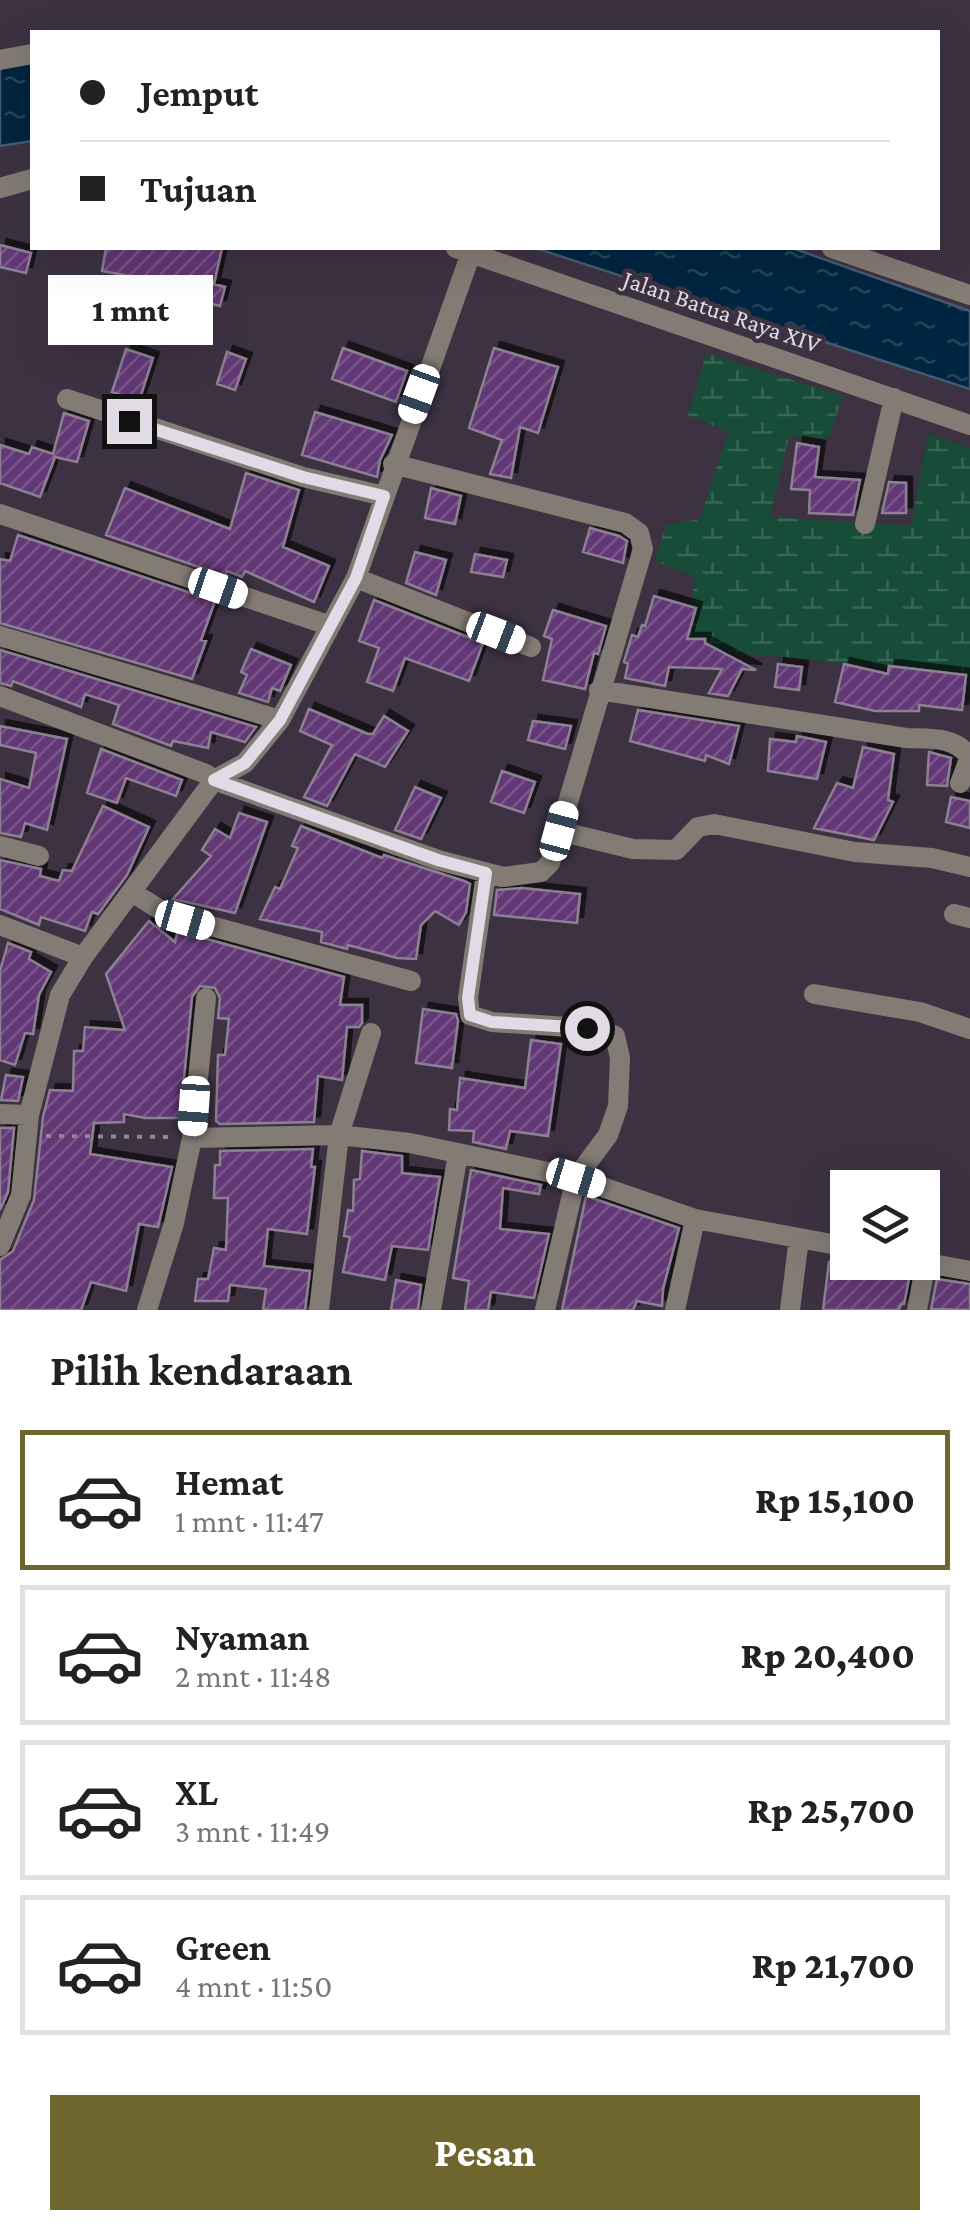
<!DOCTYPE html>
<html lang="id">
<meta charset="utf-8">
<style>
:root{--surface:#fff;--page:#f2f2f2;--text:#222;--muted:#767676;--line:#e0e0e0;--accent:#6e662c}
body{margin:0;font-family:"Crimson Pro",serif;background:var(--page);color:var(--text);height:100vh;display:flex;flex-direction:column;font-size:38px;white-space:nowrap}
*{box-sizing:border-box;margin:0}
p{font-size:32px;color:var(--muted)}
.icon{flex:none;width:55px;height:55px;fill:none;stroke:currentColor;stroke-width:2;stroke-linecap:round;stroke-linejoin:round}
.map{position:relative;height:1310px;overflow:hidden}
.details{display:flex;flex-direction:column;background:var(--surface);flex:1}
.details>*{flex:none}
.guide{position:absolute;left:30px;top:30px;width:910px;height:220px;border-radius:0px;box-shadow:0 10px 40px #0002;display:grid;align-content:center;height:220px;padding:0 50px;background:var(--surface)}
.controls{position:absolute;left:830px;top:1170px;display:grid;gap:20px}
.controls a{display:grid;place-items:center;width:110px;height:110px;border-radius:0px;background:var(--surface);box-shadow:0 10px 40px #0002;font-size:50px}
.end{position:absolute;width:45px;height:45px;margin:-22px;border:12px solid #e1dbe5;background:#111;box-shadow:0 0 0 5px #111}
.from{border-radius:50%}
.bubble{position:absolute;height:70px;border-radius:0px;background:var(--surface);box-shadow:0 10px 40px #0002;font-size:32px;font-weight:800;line-height:70px;text-align:center}
.car{position:absolute;width:30px;height:60px;margin:-30px -15px;border-radius:12px;box-shadow:0 0 8px 2px #0007;background:linear-gradient(#fff 24%,#345 0 40%,#fff 0 76%,#345 0 86%,#fff 0)}
.guide b{display:flex;align-items:center;gap:35px;height:95px;font-size:38px}
.guide b+b{border-top:2px solid var(--line)}
.guide i{width:25px;height:25px;background:var(--text)}
ul{padding:0;list-style:none}
li{display:flex;align-items:center;gap:30px;height:140px;margin:0 20px 15px;padding:0 30px;border:5px solid var(--line);border-radius:0px}
li div{flex:1}
li b{display:block;font-size:38px}
li em{font-style:normal;font-weight:800}
li.on{border-color:var(--accent)}
li>.icon{width:90px;height:90px;stroke-width:1.5}
h2{padding:0 50px;font-size:45px;line-height:120px}
.action{display:flex;gap:20px;margin-top:auto;padding:20px 50px}
.action a{flex:1;height:115px;border-radius:0px;background:var(--accent);color:#fff;font-size:40px;font-weight:800;line-height:115px;text-align:center}
.map>svg:first-child{display:block}
</style>
<div class="map">
<svg width="970" height="1310" viewBox="0 0 970 1310">
<defs>
<pattern id="wetland-marsh" width="20" height="14" patternUnits="userSpaceOnUse" patternTransform="scale(2.5)"><rect width="20" height="14" fill="#164c38"/><path d="M1 5h8M5 5V1M11 12h8M15 12V8" fill="none" stroke="#386555"/></pattern>
<pattern id="water-ripples" width="26" height="14" patternUnits="userSpaceOnUse" patternTransform="scale(2.5)"><rect width="26" height="14" fill="#002540"/><path d="M2 4q2-2 4 0t4 0M15 11q2-2 4 0t4 0" fill="none" stroke="#25445b"/></pattern>
<pattern id="building-hatch" width="6" height="6" patternUnits="userSpaceOnUse" patternTransform="scale(2.5)"><rect width="6" height="6" fill="#633876"/><path d="M-1 1l2-2M0 6l6-6M5 7l2-2" fill="none" stroke="#795489"/></pattern>
<filter id="shadow"><feDropShadow dx="6" dy="-6" stdDeviation="0" flood-color="#0009"/></filter>
</defs>
<rect width="100%" height="100%" fill="#3d3242"/>
<path fill="url(#wetland-marsh)" d="M 706,353 L 843,396 L 828,439 L 789,436 L 770,517 L 911,526 L 928,434 L 970,448 L 970,676 L 682,647 L 696,577 L 655,561 L 666,525 L 700,519 L 728,432 L 688,415 Z"/>
<path fill="url(#water-ripples)" stroke="#445c72" stroke-width="2.5" d="M 32,63 L 32,141 L 0,146 L 0,68 Z
M 535,248 L 792,248 L 970,311 L 970,389 Z"/>
<path fill="url(#building-hatch)" stroke="#8c8092" stroke-width="2.5" filter="url(#shadow)" d="M 0,245 L 31,253 L 26,273 L 0,267 Z
M 106,248 L 222,248 L 214,284 L 225,287 L 220,306 L 176,295 L 175,303 L 137,296 L 141,278 L 102,271 Z
M 343,348 L 407,371 L 396,402 L 332,379 Z
M 494,348 L 558,367 L 538,433 L 520,427 L 511,478 L 490,474 L 502,440 L 469,428 Z
M 126,349 L 153,358 L 139,401 L 112,392 Z
M 227,352 L 246,359 L 235,390 L 217,384 Z
M 315,412 L 392,435 L 380,460 L 377,477 L 302,455 Z
M 64,413 L 89,421 L 77,462 L 55,457 L 40,497 L 0,483 L 0,445 L 29,454 L 32,447 L 53,454 Z
M 797,443 L 819,447 L 815,477 L 860,480 L 853,515 L 809,513 L 810,490 L 791,489 Z
M 246,473 L 299,490 L 283,547 L 329,566 L 314,602 L 245,571 L 242,577 L 227,571 L 225,576 L 106,535 L 125,488 L 230,529 Z
M 889,482 L 906,483 L 906,513 L 882,513 Z
M 431,488 L 461,496 L 455,524 L 425,518 Z
M 590,528 L 619,536 L 627,541 L 623,563 L 583,552 Z
M 18,535 L 215,601 L 201,640 L 206,641 L 192,679 L 0,623 L 0,559 L 10,561 Z
M 415,552 L 446,560 L 436,595 L 406,583 Z
M 475,554 L 507,560 L 503,577 L 471,572 Z
M 654,596 L 696,608 L 687,639 L 705,639 L 705,643 L 756,670 L 742,669 L 728,696 L 709,693 L 722,669 L 669,667 L 665,686 L 625,678 L 628,664 L 624,662 L 632,635 L 638,637 L 642,625 L 645,626 Z
M 374,600 L 483,643 L 469,681 L 405,658 L 393,691 L 367,682 L 379,648 L 359,641 Z
M 553,610 L 606,626 L 598,654 L 594,653 L 585,689 L 543,680 L 552,639 L 544,636 Z
M 251,649 L 291,665 L 280,691 L 272,688 L 268,702 L 239,693 L 247,675 L 241,672 Z
M 0,650 L 256,727 L 245,742 L 211,732 L 208,748 L 173,741 L 171,746 L 113,724 L 119,705 L 85,694 L 81,707 L 13,681 L 11,686 L 0,683 Z
M 778,664 L 802,667 L 799,690 L 775,687 Z
M 844,664 L 888,674 L 889,666 L 966,675 L 962,710 L 919,705 L 919,711 L 875,711 L 835,702 Z
M 309,709 L 368,734 L 373,734 L 384,716 L 408,731 L 385,767 L 355,754 L 327,806 L 304,797 L 332,745 L 300,731 Z
M 638,710 L 739,726 L 729,764 L 706,755 L 705,761 L 630,741 Z
M 533,721 L 571,726 L 565,749 L 528,740 Z
M 0,726 L 67,739 L 47,830 L 25,823 L 21,837 L 0,833 L 0,779 L 29,788 L 36,753 L 0,745 Z
M 797,736 L 826,742 L 817,779 L 768,771 L 770,739 L 796,742 Z
M 863,747 L 894,754 L 888,800 L 893,802 L 874,840 L 814,828 L 837,783 L 853,788 Z
M 101,749 L 182,780 L 176,796 L 126,778 L 117,803 L 87,793 Z
M 929,752 L 951,758 L 947,786 L 927,785 Z
M 502,771 L 535,782 L 524,813 L 491,802 Z
M 415,787 L 441,798 L 421,839 L 395,830 Z
M 951,797 L 970,801 L 970,828 L 946,822 Z
M 103,806 L 149,827 L 127,875 L 98,914 L 92,912 L 85,931 L 41,917 L 39,925 L 0,909 L 0,860 L 41,869 L 40,876 L 59,881 L 63,870 L 72,871 Z
M 239,813 L 267,822 L 235,913 L 173,899 L 211,856 L 202,850 L 215,829 L 230,838 Z
M 301,826 L 382,858 L 384,855 L 464,881 L 470,884 L 466,912 L 459,925 L 435,911 L 421,925 L 416,959 L 397,958 L 348,945 L 347,949 L 321,942 L 322,932 L 260,919 L 275,887 L 280,889 L 298,848 L 292,846 Z
M 522,888 L 580,894 L 577,923 L 494,915 L 497,890 Z
M 149,921 L 175,942 L 178,931 L 344,977 L 340,1005 L 362,1005 L 362,1023 L 359,1027 L 347,1027 L 342,1080 L 318,1076 L 314,1122 L 220,1124 L 216,1121 L 218,1055 L 225,1055 L 229,1019 L 218,1018 L 220,998 L 215,988 L 200,986 L 192,997 L 180,1118 L 145,1118 L 124,1114 L 124,1122 L 94,1123 L 90,1154 L 172,1167 L 158,1227 L 139,1224 L 126,1291 L 91,1282 L 81,1310 L 0,1310 L 0,1260 L 13,1251 L 34,1200 L 43,1117 L 50,1090 L 73,1091 L 74,1051 L 83,1051 L 85,1027 L 125,1030 L 106,974 Z
M 8,943 L 31,952 L 29,959 L 51,972 L 39,995 L 33,1034 L 25,1033 L 15,1065 L 0,1060 L 0,971 Z
M 423,1009 L 456,1014 L 458,1021 L 452,1068 L 416,1063 Z
M 531,1040 L 561,1044 L 548,1136 L 510,1131 L 506,1149 L 473,1142 L 474,1131 L 449,1130 L 450,1109 L 457,1110 L 460,1078 L 525,1088 Z
M 6,1075 L 23,1077 L 18,1101 L 1,1100 Z
M 0,1128 L 14,1128 L 8,1192 L 0,1210 Z
M 313,1149 L 311,1167 L 315,1167 L 307,1234 L 268,1229 L 264,1266 L 310,1271 L 305,1310 L 263,1310 L 266,1289 L 230,1285 L 228,1301 L 195,1301 L 198,1279 L 208,1279 L 214,1248 L 226,1250 L 228,1198 L 214,1198 L 215,1165 L 220,1165 L 220,1151 Z
M 362,1151 L 402,1156 L 402,1173 L 440,1177 L 428,1250 L 392,1246 L 385,1280 L 343,1272 L 350,1237 L 344,1236 L 348,1210 L 353,1211 L 354,1180 L 360,1179 Z
M 471,1170 L 541,1185 L 539,1194 L 503,1188 L 500,1229 L 549,1234 L 534,1298 L 491,1292 L 488,1310 L 465,1310 L 469,1281 L 453,1278 Z
M 586,1196 L 679,1228 L 663,1289 L 662,1306 L 637,1301 L 633,1310 L 562,1310 Z
M 829,1262 L 909,1262 L 911,1269 L 904,1304 L 901,1304 L 899,1310 L 823,1310 Z
M 937,1279 L 970,1284 L 970,1310 L 931,1309 Z
M 396,1280 L 421,1285 L 418,1310 L 391,1310 Z"/>
<g fill="none" stroke-linecap="round" stroke-linejoin="round">
<path stroke="#908794" stroke-width="4" stroke-dasharray="5 8" stroke-linecap="butt" d="M 46,1136 L 172,1137"/>
<path stroke="#837c75" stroke-width="20" d="M 0,60 L 32,54
M 0,188 L 32,179
M 456,248 L 970,425
M 832,248 L 970,295
M 67,399 L 303,477 L 384,496
M 0,514 L 328,625
M 865,524 L 894,398
M 356,578 L 531,647
M 0,636 L 280,720
M 599,690 L 906,738 C 931,739 954,736 970,757 L 960,783
M 0,696 L 206,774 L 214,780 L 438,860 L 503,877 L 541,872 L 550,863 L 643,549 L 639,533 L 625,523 L 393,464
M 559,831 L 633,849 L 676,850 L 698,827 L 714,824 L 855,852 L 932,858 L 970,867
M 0,846 L 39,856
M 486,873 L 468,998 L 470,1015 L 492,1022 L 599,1029 L 615,1036 L 620,1058 L 618,1106 L 608,1135 L 576,1178 L 545,1310
M 133,893 L 167,914 L 411,981
M 954,914 L 970,918
M 0,925 L 83,957
M 814,994 L 920,1012 L 970,1029
M 0,1114 L 29,1115
M 192,1138 L 339,1135 L 410,1143 L 576,1178 L 695,1219 L 848,1247
M 0,1246 L 21,1195 L 29,1115 L 60,995 L 83,957 L 214,780 L 245,763 L 280,720 L 356,578 L 471,253
M 922,1262 L 970,1271
M 147,1310 L 174,1223 L 192,1138 L 206,998
M 319,1310 L 339,1135 L 371,1033
M 431,1310 L 458,1154
M 675,1310 L 695,1219
M 790,1310 L 799,1238
M 917,1310 L 926,1262"/>
</g>
<g fill="none" stroke-linecap="round" stroke-linejoin="round">
<path stroke="#e1dbe5" stroke-width="12" d="M 129,421 L 303,477 L 384,496 L 356,578 L 280,720 L 245,763 L 214,780 L 438,860 L 486,873 L 468,998 L 470,1015 L 492,1022 L 587,1028"/>
</g>
<g text-anchor="middle" stroke-width="9" stroke-linejoin="round" paint-order="stroke">
<g font-size="25" fill="#e1dbe5" stroke="#3d3242">
<text transform="translate(722 311) rotate(19)" y="9">Jalan Batua Raya XIV</text>
</g>
</g>
</svg>
<div class="controls">
<a><svg class="icon" aria-label="layers" viewBox="0 0 24 24"><path d="M12 4l9 5-9 5-9-5zM3 14l9 5 9-5"/></svg></a>
</div>
<i class="end from" style="left:587px;top:1028px"></i>
<i class="end" style="left:129px;top:421px"></i>
<div class="bubble" style="left:48px;top:275px;width:165px">1 mnt</div>
<i class="car" style="left:419px;top:394px;rotate:200deg"></i>
<i class="car" style="left:218px;top:588px;rotate:109deg"></i>
<i class="car" style="left:496px;top:633px;rotate:111deg"></i>
<i class="car" style="left:559px;top:831px;rotate:15deg"></i>
<i class="car" style="left:185px;top:920px;rotate:106deg"></i>
<i class="car" style="left:194px;top:1106px;rotate:184deg"></i>
<i class="car" style="left:576px;top:1178px;rotate:107deg"></i>
<div class="guide">
<b><i class="from"></i>Jemput</b>
<b><i></i>Tujuan</b>
</div>
</div>
<section class="details">
<h2>Pilih kendaraan</h2>
<ul>
<li class="on"><svg class="icon" aria-label="car" viewBox="0 0 24 24"><path d="M5 17H2v-5l4-1 3-4h7l3 4 3 1v5h-3M9 17h6M6 11h13"/><circle cx="7" cy="17" r="2"/><circle cx="17" cy="17" r="2"/></svg><div><b>Hemat</b><p>1 mnt · 11:47</p></div><em>Rp 15,100</em></li>
<li><svg class="icon" aria-label="car" viewBox="0 0 24 24"><path d="M5 17H2v-5l4-1 3-4h7l3 4 3 1v5h-3M9 17h6M6 11h13"/><circle cx="7" cy="17" r="2"/><circle cx="17" cy="17" r="2"/></svg><div><b>Nyaman</b><p>2 mnt · 11:48</p></div><em>Rp 20,400</em></li>
<li><svg class="icon" aria-label="car" viewBox="0 0 24 24"><path d="M5 17H2v-5l4-1 3-4h7l3 4 3 1v5h-3M9 17h6M6 11h13"/><circle cx="7" cy="17" r="2"/><circle cx="17" cy="17" r="2"/></svg><div><b>XL</b><p>3 mnt · 11:49</p></div><em>Rp 25,700</em></li>
<li><svg class="icon" aria-label="car" viewBox="0 0 24 24"><path d="M5 17H2v-5l4-1 3-4h7l3 4 3 1v5h-3M9 17h6M6 11h13"/><circle cx="7" cy="17" r="2"/><circle cx="17" cy="17" r="2"/></svg><div><b>Green</b><p>4 mnt · 11:50</p></div><em>Rp 21,700</em></li>
</ul>
<div class="action"><a>Pesan</a></div>
</section>
